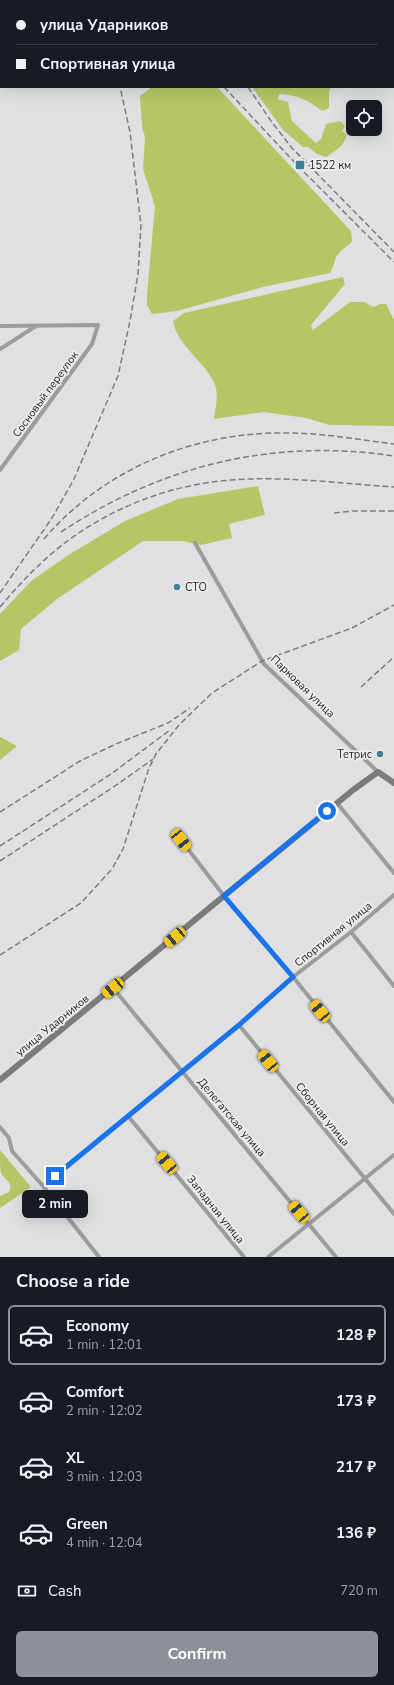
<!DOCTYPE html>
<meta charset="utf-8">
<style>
:root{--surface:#171b24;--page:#20242c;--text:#f1f3f6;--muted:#9ea1a6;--line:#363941;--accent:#8c9099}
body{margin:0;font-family:"Nunito Sans",sans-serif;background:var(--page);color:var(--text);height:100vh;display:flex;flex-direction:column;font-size:15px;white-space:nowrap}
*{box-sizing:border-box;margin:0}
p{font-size:13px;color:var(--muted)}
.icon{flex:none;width:22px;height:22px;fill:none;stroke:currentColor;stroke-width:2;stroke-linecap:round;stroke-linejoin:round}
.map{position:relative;height:1257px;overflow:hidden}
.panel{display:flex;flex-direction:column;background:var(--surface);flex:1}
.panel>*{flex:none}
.hud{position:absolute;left:0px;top:0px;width:394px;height:88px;box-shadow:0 4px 16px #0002;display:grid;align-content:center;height:88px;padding:0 16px;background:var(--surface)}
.fabs{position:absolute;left:346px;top:100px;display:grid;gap:8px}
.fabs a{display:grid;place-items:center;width:36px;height:36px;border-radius:6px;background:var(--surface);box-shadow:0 4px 16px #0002;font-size:20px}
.end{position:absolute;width:18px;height:18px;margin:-9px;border:5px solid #1a73e8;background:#fff;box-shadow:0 0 0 2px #fff}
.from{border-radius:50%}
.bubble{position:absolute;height:28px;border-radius:6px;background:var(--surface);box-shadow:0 4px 16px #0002;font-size:13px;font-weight:700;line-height:28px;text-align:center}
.car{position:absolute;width:12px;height:24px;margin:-12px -6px;border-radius:5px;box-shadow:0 0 3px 1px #0007;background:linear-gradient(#f5c518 24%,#345 0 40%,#f5c518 0 76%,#345 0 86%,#f5c518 0)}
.hud b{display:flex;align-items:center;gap:14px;height:38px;font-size:15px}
.hud b+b{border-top:1px solid var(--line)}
.hud i{width:10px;height:10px;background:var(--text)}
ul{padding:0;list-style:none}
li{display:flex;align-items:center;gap:12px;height:60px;margin:0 8px 6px;padding:0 8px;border:2px solid transparent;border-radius:6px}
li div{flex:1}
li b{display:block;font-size:15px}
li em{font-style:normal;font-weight:700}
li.current{border-color:var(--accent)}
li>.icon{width:36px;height:36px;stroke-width:1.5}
h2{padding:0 16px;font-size:18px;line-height:48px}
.pay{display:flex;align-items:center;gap:10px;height:44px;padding:0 16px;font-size:15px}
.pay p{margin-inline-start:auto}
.button{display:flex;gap:8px;margin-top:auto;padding:8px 16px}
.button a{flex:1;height:46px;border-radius:6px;background:var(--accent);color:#fff;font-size:16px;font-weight:700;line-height:46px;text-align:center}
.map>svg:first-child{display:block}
</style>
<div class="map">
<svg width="394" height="1257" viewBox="0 0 394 1257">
<rect width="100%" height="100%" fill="#e0e0e3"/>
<path fill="#b7c665" d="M 324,0 L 394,0 L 394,63 L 393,1 Z
M 152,87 L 217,87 L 351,231 L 352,241 C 349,246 344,247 340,252 C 333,259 335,266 330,273 L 263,287 L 177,311 L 152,314 L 147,305 L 147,294 L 155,206 L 143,169 L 145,137 L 142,127 L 140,96 Z
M 252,87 L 331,87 L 329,92 L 329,108 L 323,111 C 317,108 314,105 309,102 C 300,97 289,94 279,94 L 278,99 L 288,102 L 292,121 L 316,143 L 321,139 L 326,124 L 340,121 L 345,126 L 342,131 L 347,135 C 344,146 335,151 326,157 L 317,154 L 308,147 L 303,147 L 283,130 Z
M 343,277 L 345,284 L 311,325 L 313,330 L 350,302 L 364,302 L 373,307 L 380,304 L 386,304 L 394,320 L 394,426 L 329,425 L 306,418 L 264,412 L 214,419 C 215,409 219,396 215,385 C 207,363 177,346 173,321 L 184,313 Z
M 258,486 L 265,515 L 229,524 L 232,538 L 201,545 L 183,541 L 143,541 L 57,599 L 21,629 L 19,650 L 0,661 L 0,614 L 31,581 L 70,554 L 125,521 L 178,499 Z
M 0,737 L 17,746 L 0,760 Z
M 0,1150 L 31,1187 L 0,1208 L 0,1196 L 9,1192 C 14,1183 5,1180 1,1173 C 0,1170 0,1155 0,1150 Z"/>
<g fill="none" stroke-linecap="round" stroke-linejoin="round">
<path stroke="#9d9c9c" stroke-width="4" d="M 0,326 L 98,325 L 92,344 L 0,470
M 0,349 L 36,326
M 195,543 L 264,664 L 378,772
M 337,803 L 394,873
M 181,840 L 224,896 L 293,977 L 394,1102
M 351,932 L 394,986
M 113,988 L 336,1257
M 239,1025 L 394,1214
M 128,1116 L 244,1257
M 0,1127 L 9,1138 L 12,1151 L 43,1186 L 99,1257
M 43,1186 L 239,1025 L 293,977 L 351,932 L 394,895
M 268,1257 L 394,1155"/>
<path stroke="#7d7a7b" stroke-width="6" d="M 0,1080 L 353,790 L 378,772 L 394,783"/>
<path stroke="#7c7c7e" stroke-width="1.5" stroke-dasharray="6 3" stroke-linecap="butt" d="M 84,0 L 85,1
M 141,0 L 142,1
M 224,87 L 298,166 L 394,262
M 248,87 L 271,121 L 292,148 L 394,252
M 334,513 L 353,511 L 394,511
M 61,532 C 162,465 274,438 394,456
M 44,539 C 102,471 189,434 277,433 C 316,432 355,439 394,444
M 0,593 L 52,518 L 74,479 L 118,376 L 130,321 L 138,274 L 141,225 L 130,132 L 120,87
M 0,607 C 12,593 24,579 37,567 C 84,521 147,491 212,482 C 272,474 334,483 394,487
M 361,687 L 394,657
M 0,812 L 80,761 L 116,744 L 168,723 L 190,708
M 0,846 L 111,774 L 170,730
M 0,861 L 118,784 L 153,759
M 0,955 L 81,903 L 112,869 L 123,849 L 149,768 L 156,754 L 179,725 L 212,693 L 262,661 L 352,628 L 394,605"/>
</g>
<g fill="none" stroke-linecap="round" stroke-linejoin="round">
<path stroke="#1a73e8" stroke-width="5" d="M 55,1176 L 239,1025 L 293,977 L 224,896 L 327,811"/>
</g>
<g fill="#418195" stroke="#ededf0" stroke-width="1.5">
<rect x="295" y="160" width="10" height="10" rx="2"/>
<circle cx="177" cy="587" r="4"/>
<circle cx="380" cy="754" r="4"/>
</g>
<g text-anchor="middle" stroke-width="3.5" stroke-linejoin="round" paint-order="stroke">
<g font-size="11" fill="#1c1c1d" stroke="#ededf0" text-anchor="start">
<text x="309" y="169">1522 км</text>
<text x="185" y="591">СТО</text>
<text x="372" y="758" text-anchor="end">Тетрис</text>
</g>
<g font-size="11" fill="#1c1c1d" stroke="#ededf0">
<text transform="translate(45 394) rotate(-54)" y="4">Сосновый переулок</text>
<text transform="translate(303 686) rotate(44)" y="4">Парковая улица</text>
<text transform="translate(333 934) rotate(-39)" y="4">Спортивная улица</text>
<text transform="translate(52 1025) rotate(-39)" y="4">улица Ударников</text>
<text transform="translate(323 1114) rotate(51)" y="4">Сборная улица</text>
<text transform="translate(232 1117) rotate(50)" y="4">Делегатская улица</text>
<text transform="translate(216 1209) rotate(51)" y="4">Западная улица</text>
</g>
</g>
</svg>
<div class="fabs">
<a><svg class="icon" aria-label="locate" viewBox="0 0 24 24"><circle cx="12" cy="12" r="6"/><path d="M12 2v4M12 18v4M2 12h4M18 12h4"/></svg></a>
</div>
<i class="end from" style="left:327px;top:811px"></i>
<i class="end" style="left:55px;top:1176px"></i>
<div class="bubble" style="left:22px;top:1190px;width:66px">2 min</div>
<i class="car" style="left:181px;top:840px;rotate:142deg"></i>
<i class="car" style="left:175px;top:937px;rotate:230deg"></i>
<i class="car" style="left:113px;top:988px;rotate:231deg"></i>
<i class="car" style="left:320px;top:1011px;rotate:321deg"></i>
<i class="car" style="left:268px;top:1061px;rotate:321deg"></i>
<i class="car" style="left:167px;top:1163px;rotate:320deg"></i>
<i class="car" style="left:299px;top:1212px;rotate:320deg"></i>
<div class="hud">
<b><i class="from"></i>улица Ударников</b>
<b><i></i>Спортивная улица</b>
</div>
</div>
<section class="panel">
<h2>Choose a ride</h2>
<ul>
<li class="current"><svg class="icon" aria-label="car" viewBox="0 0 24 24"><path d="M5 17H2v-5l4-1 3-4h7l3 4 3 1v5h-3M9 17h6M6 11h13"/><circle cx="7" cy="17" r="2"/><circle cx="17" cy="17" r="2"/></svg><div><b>Economy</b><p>1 min · 12:01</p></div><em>128 ₽</em></li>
<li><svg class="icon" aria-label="car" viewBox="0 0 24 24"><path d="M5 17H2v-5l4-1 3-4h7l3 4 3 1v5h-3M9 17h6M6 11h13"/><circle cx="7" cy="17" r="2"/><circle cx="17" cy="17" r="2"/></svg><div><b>Comfort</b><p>2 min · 12:02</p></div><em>173 ₽</em></li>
<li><svg class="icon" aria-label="car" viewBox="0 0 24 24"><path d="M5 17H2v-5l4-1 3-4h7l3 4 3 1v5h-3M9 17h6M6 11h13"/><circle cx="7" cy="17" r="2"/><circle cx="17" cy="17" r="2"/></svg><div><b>XL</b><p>3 min · 12:03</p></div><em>217 ₽</em></li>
<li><svg class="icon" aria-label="car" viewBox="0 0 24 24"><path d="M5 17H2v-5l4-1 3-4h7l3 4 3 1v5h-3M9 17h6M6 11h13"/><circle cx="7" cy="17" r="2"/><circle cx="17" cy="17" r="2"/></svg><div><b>Green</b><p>4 min · 12:04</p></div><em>136 ₽</em></li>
</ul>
<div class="pay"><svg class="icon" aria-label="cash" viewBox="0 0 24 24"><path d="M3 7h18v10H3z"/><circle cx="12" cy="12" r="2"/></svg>Cash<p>720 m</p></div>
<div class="button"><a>Confirm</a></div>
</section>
